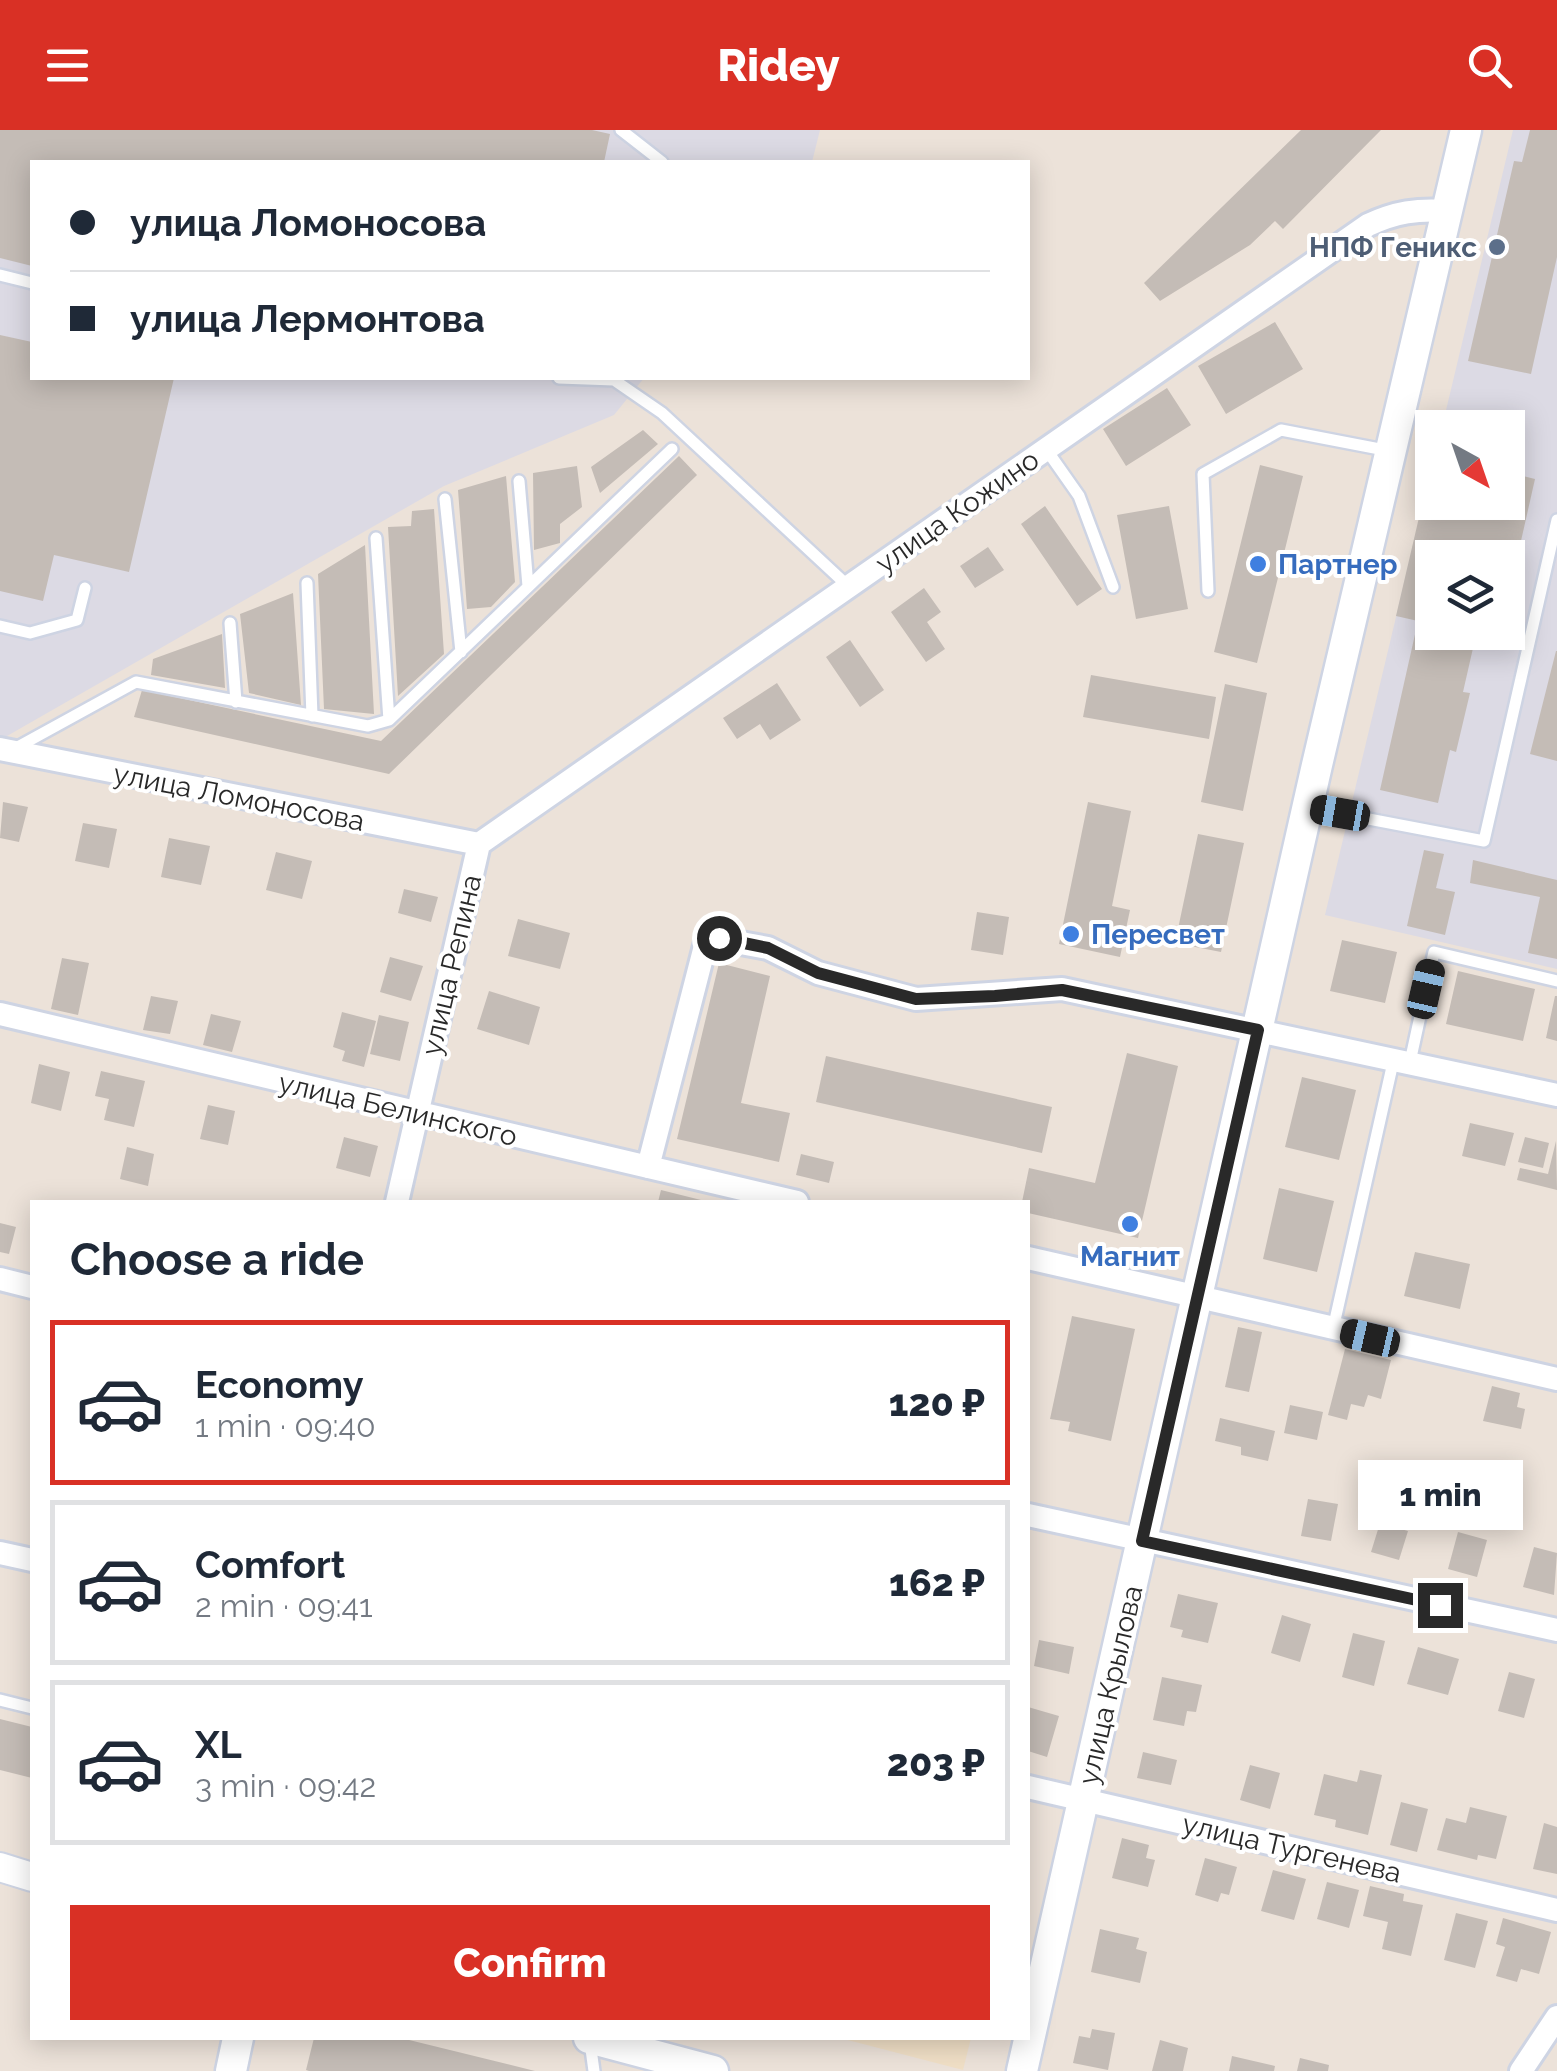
<!DOCTYPE html>
<meta charset="utf-8">
<style>
:root{--surface:#fff;--page:#f2f2f3;--text:#1f2937;--muted:#747a83;--line:#e0e1e3;--accent:#d93025}
body{margin:0;font-family:Raleway,sans-serif;background:var(--page);color:var(--text);height:100vh;display:flex;flex-direction:column;font-size:38px;white-space:nowrap}
*{box-sizing:border-box;margin:0}
p{font-size:32px;color:var(--muted)}
.icon{flex:none;width:55px;height:55px;fill:none;stroke:currentColor;stroke-width:2;stroke-linecap:round;stroke-linejoin:round}
.map{position:relative;flex:1;overflow:hidden}
.panel{position:absolute;left:30px;top:1070px;width:1000px;height:840px;display:flex;flex-direction:column;background:var(--surface);border-radius:0px;box-shadow:0 5px 25px #0003}
.panel>*{flex:none}
.banner{position:absolute;left:30px;top:30px;width:1000px;height:220px;border-radius:0px;box-shadow:0 5px 25px #0003;display:grid;align-content:center;height:220px;padding:0 40px;background:var(--surface)}
.needle{width:65px;rotate:140deg}
.tools{position:absolute;left:1415px;top:280px;display:grid;gap:20px}
.tools a{display:grid;place-items:center;width:110px;height:110px;border-radius:0px;background:var(--surface);box-shadow:0 5px 25px #0003;font-size:50px}
.end{position:absolute;width:45px;height:45px;margin:-22px;border:12px solid #292929;background:#fff;box-shadow:0 0 0 5px #fff}
.from{border-radius:50%}
.bubble{position:absolute;height:70px;border-radius:0px;background:var(--surface);box-shadow:0 5px 25px #0003;font-size:32px;font-weight:800;line-height:70px;text-align:center}
.car{position:absolute;width:30px;height:60px;margin:-30px -15px;border-radius:12px;box-shadow:0 0 8px 2px #0007;background:linear-gradient(#222 24%,#8ab4d8 0 40%,#222 0 76%,#8ab4d8 0 86%,#222 0)}
.banner b{display:flex;align-items:center;gap:35px;height:95px;font-size:38px}
.banner b+b{border-top:2px solid var(--line)}
.banner i{width:25px;height:25px;background:var(--text)}
ul{padding:0;list-style:none}
li{display:flex;align-items:center;gap:30px;height:165px;margin:0 20px 15px;padding:0 20px;border:5px solid var(--line);border-radius:0px}
li div{flex:1}
li b{display:block;font-size:38px}
li em{font-style:normal;font-weight:800}
li.on{border-color:var(--accent)}
li>.icon{width:90px;height:90px;stroke-width:1.5}
h2{padding:0 40px;font-size:45px;line-height:120px}
.cta{display:flex;gap:20px;margin-top:auto;padding:20px 40px}
.cta a{flex:1;height:115px;border-radius:0px;background:var(--accent);color:#fff;font-size:40px;font-weight:800;line-height:115px;text-align:center}
header{display:flex;justify-content:space-between;align-items:center;height:130px;padding:0 40px;background:var(--accent);color:#fff;font-size:45px;font-weight:800}
.map>svg:first-child{display:block}
</style>
<header><svg class="icon" aria-label="menu" viewBox="0 0 24 24"><path d="M4 6h16M4 12h16M4 18h16"/></svg>Ridey<svg class="icon" aria-label="search" viewBox="0 0 24 24"><circle cx="10" cy="10" r="6"/><path d="M15 15l6 6"/></svg></header>
<div class="map">
<svg width="1557" height="1941" viewBox="0 0 1557 1941">
<rect width="100%" height="100%" fill="#ece2d9"/>
<path fill="#dcdae4" fill-rule="evenodd" d="M 0,0 L 820,0 L 812,32 L 32,32 L 32,248 L 644,248 L 614,285 L 444,356 L 0,610 Z
M 1513,0 L 1557,0 L 1557,839 L 1325,785 L 1432,336 L 1432,372 L 1508,372 L 1508,298 L 1442,297 ZM 1432,428 L 1508,428 L 1508,502 L 1432,502 Z"/>
<path fill="#f0dfc6" d="M 840,1908 L 971,1908 L 963,1940 Z"/>
<path fill="#c4bcb6" d="M 0,0 L 592,0 L 610,4 L 604,32 L 32,32 L 32,136 L 0,128 Z
M 1301,0 L 1381,0 L 1283,99 L 1275,91 L 1250,115 L 1160,171 L 1144,153 Z
M 1530,0 L 1557,0 L 1557,127 L 1531,244 L 1468,231 L 1514,31 L 1522,32 Z
M 1275,192 L 1303,239 L 1226,284 L 1198,236 Z
M 0,205 L 32,212 L 32,248 L 174,248 L 129,442 L 54,425 L 43,471 L 0,461 Z
M 1167,258 L 1191,295 L 1126,336 L 1103,299 Z
M 643,300 L 658,314 L 600,363 L 591,337 Z
M 679,326 L 697,345 L 389,644 L 134,587 L 142,560 L 381,611 Z
M 1260,335 L 1303,346 L 1257,533 L 1214,522 Z
M 577,336 L 582,377 L 560,394 L 560,413 L 534,420 L 533,343 Z
M 1431,336 L 1432,372 L 1508,372 L 1508,342 L 1535,349 L 1509,464 L 1508,428 L 1432,428 L 1432,502 L 1500,502 L 1499,510 L 1476,505 L 1463,562 L 1470,563 L 1456,622 L 1450,620 L 1438,673 L 1380,660 L 1418,491 L 1396,486 Z
M 506,346 L 515,452 L 491,477 L 467,479 L 458,360 Z
M 1045,376 L 1102,459 L 1077,476 L 1021,394 Z
M 1169,376 L 1188,479 L 1136,489 L 1117,385 Z
M 434,379 L 444,524 L 398,566 L 388,397 L 411,396 L 412,381 Z
M 365,415 L 374,584 L 324,579 L 318,444 Z
M 988,417 L 1004,440 L 975,458 L 960,436 Z
M 924,458 L 941,482 L 927,492 L 945,519 L 926,532 L 891,482 Z
M 293,463 L 301,575 L 249,563 L 240,484 Z
M 222,504 L 225,558 L 151,545 L 153,529 Z
M 850,510 L 884,560 L 860,577 L 826,527 Z
M 1556,521 L 1557,521 L 1557,631 L 1530,624 Z
M 1091,545 L 1216,567 L 1209,609 L 1083,587 Z
M 777,553 L 801,590 L 770,610 L 760,594 L 737,609 L 723,588 Z
M 1225,554 L 1267,563 L 1243,681 L 1201,672 Z
M 3,672 L 28,677 L 19,712 L 0,708 Z
M 1088,672 L 1131,681 L 1112,776 L 1130,780 L 1120,827 L 1059,814 Z
M 83,693 L 117,699 L 109,738 L 75,731 Z
M 1198,704 L 1244,713 L 1221,822 L 1175,813 Z
M 169,708 L 210,716 L 201,755 L 161,747 Z
M 1424,720 L 1444,724 L 1436,758 L 1455,762 L 1445,805 L 1407,796 Z
M 276,722 L 312,731 L 302,769 L 266,760 Z
M 1473,730 L 1557,750 L 1557,829 L 1528,823 L 1540,767 L 1470,753 Z
M 404,759 L 438,767 L 431,792 L 398,783 Z
M 977,782 L 1009,787 L 1003,825 L 971,820 Z
M 518,789 L 570,803 L 560,839 L 508,826 Z
M 1342,810 L 1397,822 L 1385,873 L 1330,861 Z
M 390,827 L 423,836 L 411,871 L 380,862 Z
M 62,828 L 89,833 L 78,885 L 51,879 Z
M 719,833 L 770,846 L 741,973 L 790,983 L 779,1032 L 677,1009 Z
M 1458,841 L 1535,859 L 1523,911 L 1446,894 Z
M 489,861 L 540,877 L 529,915 L 477,899 Z
M 151,866 L 178,871 L 170,904 L 143,900 Z
M 1555,866 L 1557,866 L 1557,911 L 1546,908 Z
M 342,882 L 376,891 L 364,937 L 342,931 L 345,921 L 333,917 Z
M 211,884 L 241,891 L 232,922 L 203,915 Z
M 379,885 L 409,892 L 400,931 L 370,924 Z
M 1127,923 L 1178,936 L 1138,1108 L 1028,1083 L 1028,1072 L 1022,1072 L 1029,1038 L 1095,1053 Z
M 826,926 L 1052,977 L 1042,1023 L 816,972 Z
M 39,934 L 70,942 L 61,981 L 31,973 Z
M 101,941 L 145,951 L 134,997 L 104,990 L 109,969 L 95,966 Z
M 1302,947 L 1356,960 L 1339,1030 L 1285,1017 Z
M 208,975 L 235,981 L 228,1015 L 200,1009 Z
M 1470,993 L 1514,1003 L 1505,1036 L 1462,1026 Z
M 344,1007 L 378,1016 L 370,1047 L 336,1038 Z
M 1525,1007 L 1549,1013 L 1543,1038 L 1518,1032 Z
M 1556,1011 L 1557,1060 L 1517,1050 L 1520,1038 L 1548,1044 Z
M 127,1017 L 154,1024 L 148,1056 L 120,1049 Z
M 801,1024 L 834,1032 L 829,1053 L 796,1045 Z
M 1279,1058 L 1334,1071 L 1317,1142 L 1263,1129 Z
M 661,1060 L 705,1071 L 705,1072 L 658,1072 Z
M 0,1093 L 16,1097 L 9,1124 L 0,1122 Z
M 1415,1122 L 1470,1134 L 1460,1179 L 1404,1166 Z
M 1072,1186 L 1135,1199 L 1111,1311 L 1068,1301 L 1070,1292 L 1050,1289 Z
M 1238,1197 L 1262,1202 L 1249,1262 L 1225,1257 Z
M 1345,1219 L 1391,1230 L 1381,1269 L 1368,1265 L 1364,1277 L 1351,1274 L 1347,1290 L 1328,1285 Z
M 1492,1256 L 1520,1263 L 1517,1277 L 1525,1279 L 1521,1299 L 1483,1291 Z
M 1290,1275 L 1323,1282 L 1317,1310 L 1284,1303 Z
M 1220,1288 L 1275,1301 L 1268,1331 L 1241,1325 L 1241,1317 L 1215,1311 Z
M 1308,1369 L 1338,1374 L 1331,1411 L 1301,1406 Z
M 1380,1393 L 1408,1401 L 1399,1430 L 1371,1422 Z
M 1458,1402 L 1487,1410 L 1477,1447 L 1448,1439 Z
M 1534,1417 L 1557,1423 L 1554,1465 L 1523,1457 Z
M 1178,1464 L 1218,1473 L 1208,1513 L 1181,1507 L 1183,1500 L 1170,1497 Z
M 1282,1485 L 1311,1494 L 1300,1532 L 1271,1523 Z
M 1353,1503 L 1385,1511 L 1374,1556 L 1342,1547 Z
M 1039,1510 L 1074,1517 L 1069,1544 L 1034,1536 Z
M 1418,1517 L 1459,1529 L 1448,1565 L 1407,1554 Z
M 1509,1542 L 1535,1549 L 1524,1588 L 1498,1581 Z
M 1162,1547 L 1202,1555 L 1196,1582 L 1187,1581 L 1184,1596 L 1153,1590 Z
M 1028,1577 L 1059,1586 L 1047,1627 L 1028,1621 Z
M 0,1589 L 32,1597 L 32,1648 L 0,1640 Z
M 1143,1622 L 1177,1630 L 1171,1655 L 1137,1648 Z
M 1250,1635 L 1280,1643 L 1270,1679 L 1240,1670 Z
M 1360,1640 L 1382,1645 L 1368,1705 L 1335,1697 L 1336,1690 L 1314,1685 L 1324,1644 L 1357,1652 Z
M 1401,1672 L 1428,1679 L 1417,1722 L 1390,1715 Z
M 1470,1677 L 1507,1686 L 1496,1729 L 1478,1725 L 1477,1730 L 1437,1720 L 1446,1688 L 1466,1693 Z
M 1544,1693 L 1557,1697 L 1557,1744 L 1533,1739 Z
M 1122,1708 L 1149,1715 L 1146,1728 L 1155,1730 L 1148,1757 L 1112,1748 Z
M 1205,1728 L 1237,1737 L 1229,1765 L 1221,1763 L 1218,1772 L 1195,1765 Z
M 1273,1740 L 1306,1749 L 1294,1790 L 1261,1781 Z
M 1327,1752 L 1359,1760 L 1349,1798 L 1317,1789 Z
M 1370,1756 L 1404,1764 L 1403,1771 L 1423,1775 L 1411,1826 L 1382,1819 L 1388,1792 L 1363,1786 Z
M 1456,1783 L 1488,1791 L 1475,1838 L 1444,1830 Z
M 1503,1788 L 1551,1802 L 1539,1844 L 1521,1839 L 1517,1852 L 1496,1846 L 1505,1817 L 1496,1814 Z
M 1100,1799 L 1139,1808 L 1136,1819 L 1147,1822 L 1140,1853 L 1091,1842 Z
M 1092,1899 L 1115,1903 L 1108,1940 L 1073,1933 L 1079,1906 L 1090,1908 Z
M 314,1908 L 401,1908 L 535,1941 L 309,1941 L 306,1940 Z
M 1160,1910 L 1188,1918 L 1183,1941 L 1152,1941 Z
M 1232,1926 L 1275,1936 L 1274,1941 L 1229,1941 Z
M 1300,1928 L 1329,1935 L 1328,1941 L 1297,1941 Z"/>
<g fill="none" stroke-linecap="round" stroke-linejoin="round">
<defs>
<path id="service" d="M 621,0 L 662,32
M 0,145 L 32,153
M 559,248 L 614,250 L 615,248
M 614,250 L 662,283 L 848,456
M 1046,319 L 1079,366 L 1113,457
M 519,351 L 528,456
M 445,369 L 461,522
M 376,408 L 389,590
M 307,453 L 312,586
M 1208,461 L 1203,344 L 1281,300 L 1390,321
M 230,493 L 236,572
M 0,496 L 30,503 L 77,490 L 85,458
M 14,619 L 136,552 L 368,596 L 389,590 L 672,319
M 1311,678 L 1484,711 L 1557,390
M 1410,932 L 1434,822 L 1557,851
M 1333,1199 L 1394,928
M 0,1570 L 32,1578
M 590,1912 L 594,1941"/>
<path id="minor" d="M 0,619 L 479,714
M 479,714 L 1368,95 C 1396,82 1417,79 1447,81
M 0,884 L 797,1072
M 648,1037 L 705,816 L 719,809 L 768,818 L 818,843 L 916,869 L 1062,859 L 1557,965
M 397,1072 L 479,714
M 1028,1128 L 1557,1249
M 0,1149 L 32,1157
M 1028,1385 L 1557,1500
M 0,1423 L 32,1430
M 1028,1657 L 1557,1780
M 1521,1941 L 1557,1887"/>
<path id="tertiary" d="M 0,1737 L 32,1747"/>
<path id="secondary" d="M 589,1908 L 713,1941
M 231,1941 L 238,1908
M 1022,1941 L 1317,635 L 1466,0"/>
</defs>
<use href="#service" stroke="#ced4e3" stroke-width="16"/>
<use href="#minor" stroke="#ced4e3" stroke-width="28"/>
<use href="#tertiary" stroke="#ced4e3" stroke-width="32"/>
<use href="#secondary" stroke="#ced4e3" stroke-width="35"/>
<use href="#service" stroke="#fff" stroke-width="11"/>
<use href="#minor" stroke="#fff" stroke-width="22"/>
<use href="#tertiary" stroke="#fff" stroke-width="28"/>
<use href="#secondary" stroke="#fff" stroke-width="30"/>
</g>
<g fill="none" stroke-linecap="round" stroke-linejoin="round">
<path stroke="#292929" stroke-width="12" d="M 719,808 L 768,818 L 818,843 L 916,869 L 995,866 L 1062,860 L 1258,900 L 1142,1411 L 1440,1475"/>
</g>
<circle fill="#5c6f8a" stroke="#fff" stroke-width="4" cx="1497" cy="117" r="10"/>
<g fill="#3f7fe0" stroke="#fff" stroke-width="4">
<circle cx="1258" cy="434" r="10"/>
<circle cx="1071" cy="804" r="10"/>
<circle cx="1130" cy="1094" r="10"/>
</g>
<g text-anchor="middle" stroke-width="8" stroke-linejoin="round" paint-order="stroke">
<g font-size="28" font-weight="bold" fill="#4e5e75" stroke="#fff" text-anchor="end">
<text x="1477" y="127">НПФ Геникс</text>
</g>
<g font-size="28" fill="#292929" stroke="#fff">
<text transform="translate(957 381) rotate(-35)" y="10">улица Кожино</text>
<text transform="translate(239 667) rotate(11)" y="10">улица Ломоносова</text>
<text transform="translate(451 835) rotate(-77)" y="10">улица Репина</text>
<text transform="translate(398 979) rotate(13)" y="10">улица Белинского</text>
<text transform="translate(1110 1555) rotate(-77)" y="10">улица Крылова</text>
<text transform="translate(1292 1718) rotate(13)" y="10">улица Тургенева</text>
</g>
<g font-size="28" font-weight="bold" fill="#366cbe" stroke="#fff" text-anchor="start">
<text x="1278" y="444">Партнер</text>
<text x="1091" y="814">Пересвет</text>
<text x="1130" y="1136" text-anchor="middle">Магнит</text>
</g>
</g>
</svg>
<div class="tools">
<a><svg class="needle" viewBox="-14 -14 28 28"><path d="M0-13l5 13h-10z" fill="#e53935"/><path d="M0 13l5-13h-10z" fill="#747a83"/></svg></a>
<a><svg class="icon" aria-label="layers" viewBox="0 0 24 24"><path d="M12 4l9 5-9 5-9-5zM3 14l9 5 9-5"/></svg></a>
</div>
<i class="end from" style="left:719px;top:808px"></i>
<i class="end" style="left:1440px;top:1475px"></i>
<div class="bubble" style="left:1358px;top:1330px;width:165px">1 min</div>
<i class="car" style="left:1340px;top:683px;rotate:280deg"></i>
<i class="car" style="left:1426px;top:859px;rotate:13deg"></i>
<i class="car" style="left:1370px;top:1208px;rotate:283deg"></i>
<div class="banner">
<b><i class="from"></i>улица Ломоносова</b>
<b><i></i>улица Лермонтова</b>
</div>
<section class="panel">
<h2>Choose a ride</h2>
<ul>
<li class="on"><svg class="icon" aria-label="car" viewBox="0 0 24 24"><path d="M5 17H2v-5l4-1 3-4h7l3 4 3 1v5h-3M9 17h6M6 11h13"/><circle cx="7" cy="17" r="2"/><circle cx="17" cy="17" r="2"/></svg><div><b>Economy</b><p>1 min · 09:40</p></div><em>120 ₽</em></li>
<li><svg class="icon" aria-label="car" viewBox="0 0 24 24"><path d="M5 17H2v-5l4-1 3-4h7l3 4 3 1v5h-3M9 17h6M6 11h13"/><circle cx="7" cy="17" r="2"/><circle cx="17" cy="17" r="2"/></svg><div><b>Comfort</b><p>2 min · 09:41</p></div><em>162 ₽</em></li>
<li><svg class="icon" aria-label="car" viewBox="0 0 24 24"><path d="M5 17H2v-5l4-1 3-4h7l3 4 3 1v5h-3M9 17h6M6 11h13"/><circle cx="7" cy="17" r="2"/><circle cx="17" cy="17" r="2"/></svg><div><b>XL</b><p>3 min · 09:42</p></div><em>203 ₽</em></li>
</ul>
<div class="cta"><a>Confirm</a></div>
</section>
</div>
